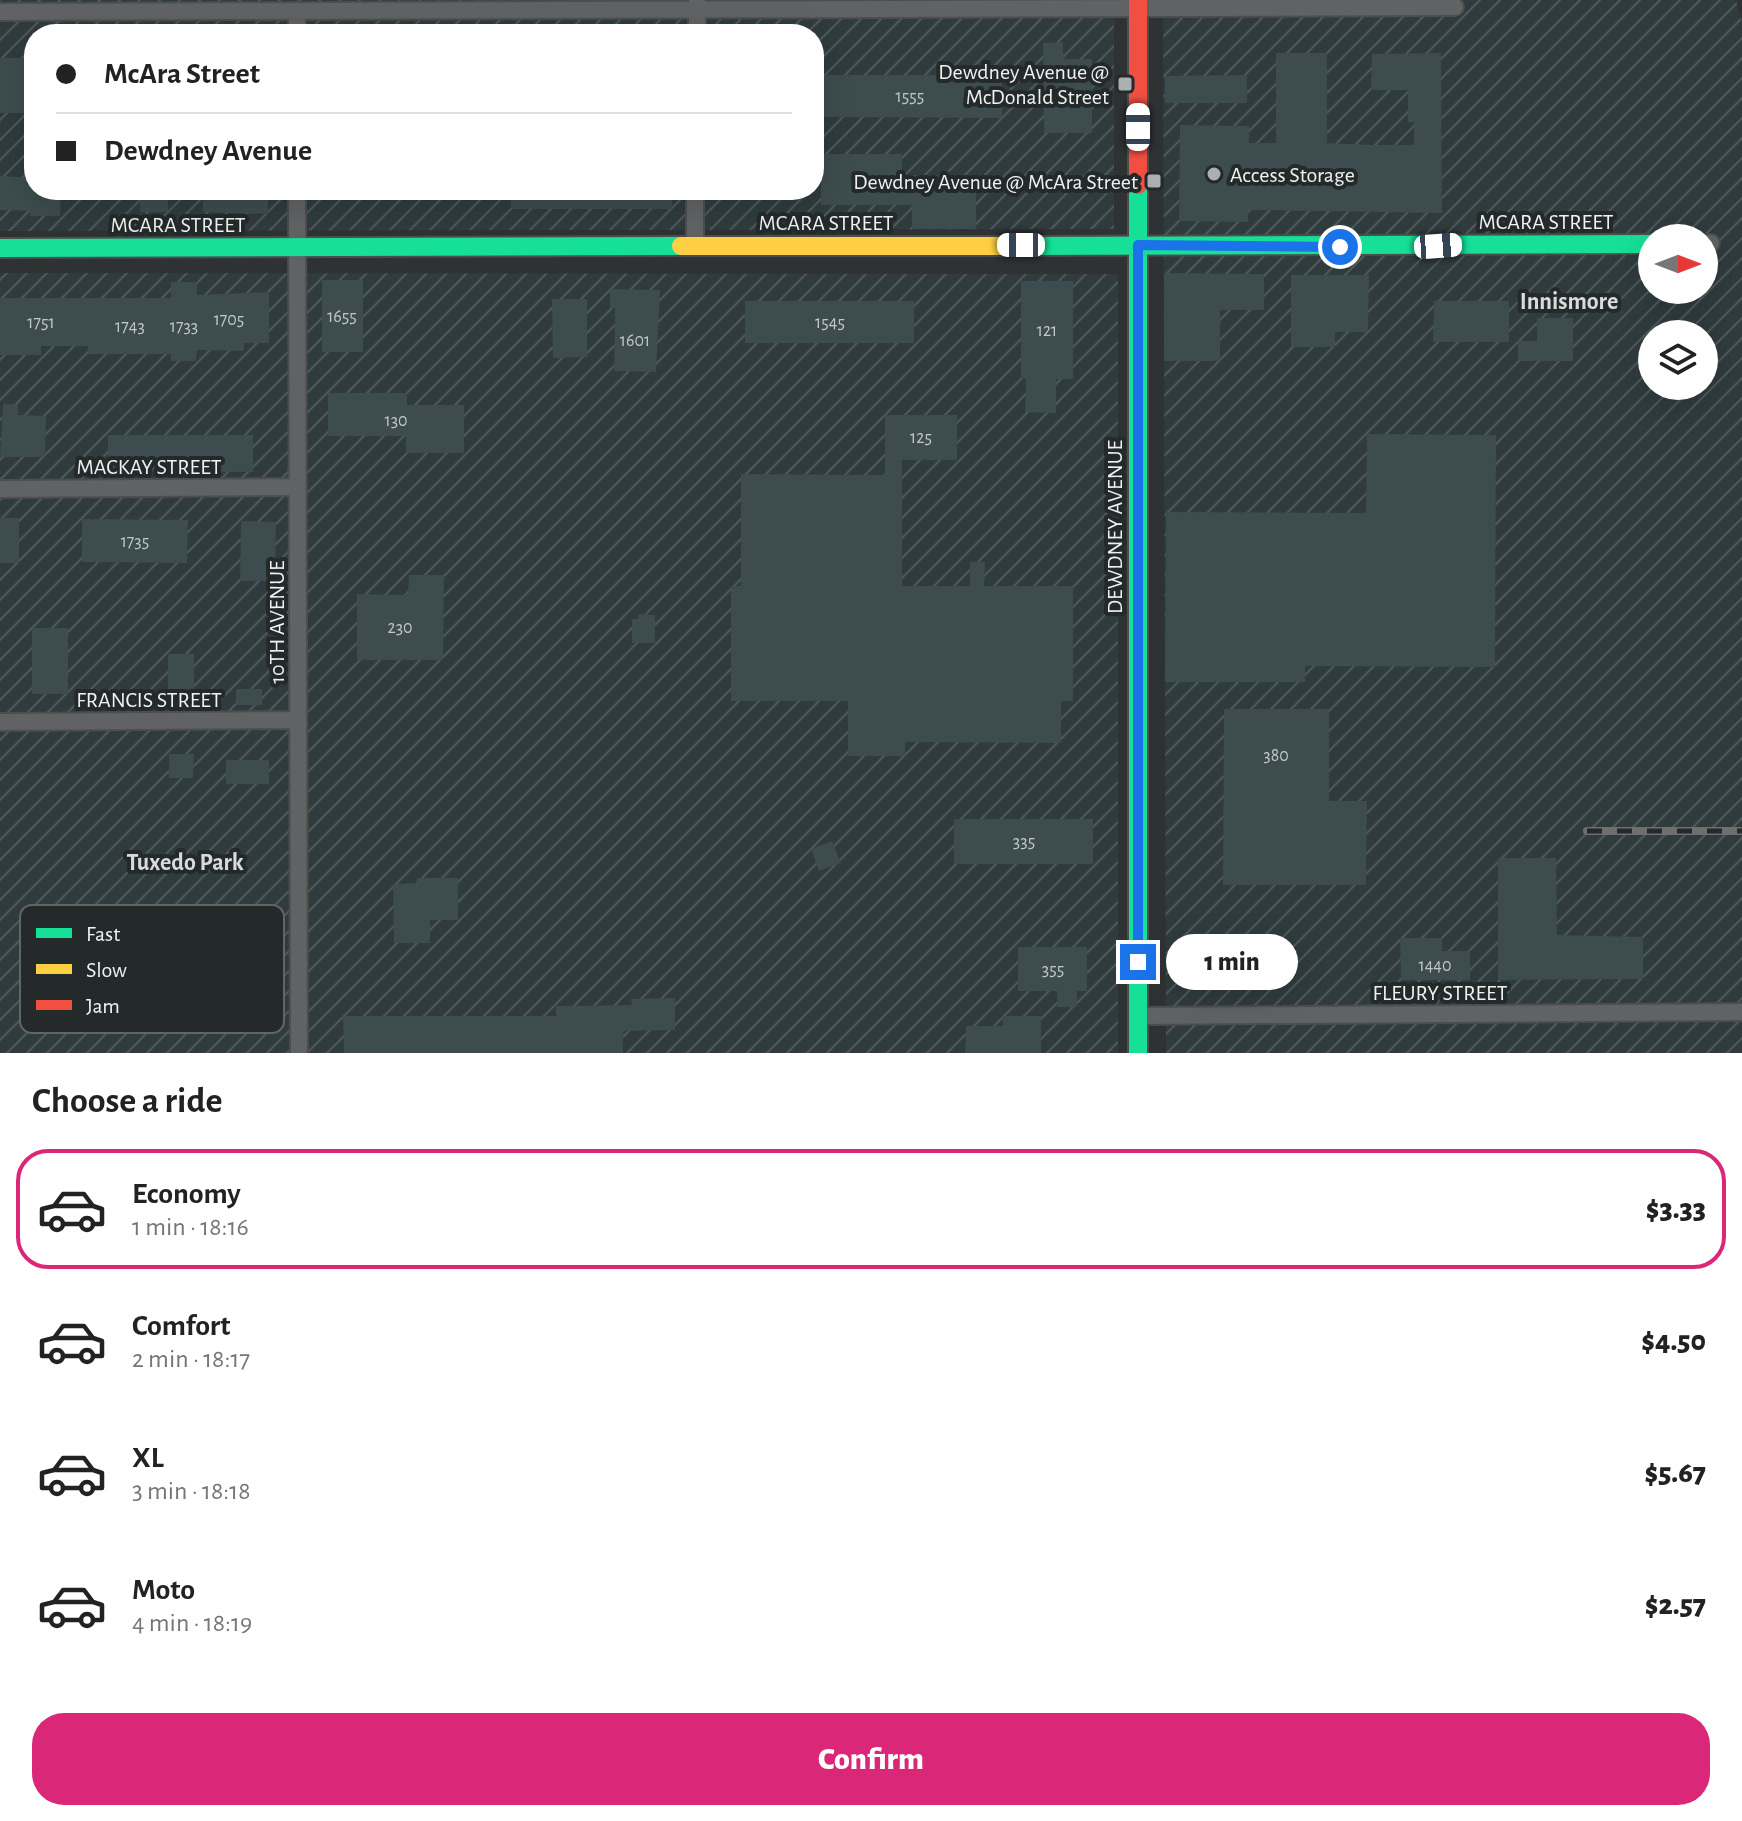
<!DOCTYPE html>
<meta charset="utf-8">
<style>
:root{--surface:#fff;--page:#f2f2f2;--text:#222;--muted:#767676;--line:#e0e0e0;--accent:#db2777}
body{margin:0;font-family:"Alegreya Sans",sans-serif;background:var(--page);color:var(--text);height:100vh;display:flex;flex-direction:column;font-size:30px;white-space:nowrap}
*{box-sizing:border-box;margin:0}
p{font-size:26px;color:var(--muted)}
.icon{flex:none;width:44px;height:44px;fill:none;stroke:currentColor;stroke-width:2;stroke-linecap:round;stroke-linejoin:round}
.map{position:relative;height:1053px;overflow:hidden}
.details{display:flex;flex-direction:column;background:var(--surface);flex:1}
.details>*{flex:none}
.banner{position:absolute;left:24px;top:24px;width:800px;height:176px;border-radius:32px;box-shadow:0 8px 32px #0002;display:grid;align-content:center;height:176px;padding:0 32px;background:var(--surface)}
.needle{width:52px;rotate:90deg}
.fabs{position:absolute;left:1638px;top:224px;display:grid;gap:16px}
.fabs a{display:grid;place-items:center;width:80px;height:80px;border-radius:50%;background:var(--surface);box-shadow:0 8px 32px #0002;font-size:40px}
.end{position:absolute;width:36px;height:36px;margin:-18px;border:10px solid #1a73e8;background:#fff;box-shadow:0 0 0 4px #fff}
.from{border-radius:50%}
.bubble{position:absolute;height:56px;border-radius:28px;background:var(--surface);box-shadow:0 8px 32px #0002;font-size:26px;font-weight:800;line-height:56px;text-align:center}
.car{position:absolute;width:24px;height:48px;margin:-24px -12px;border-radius:10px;box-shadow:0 0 6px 2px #0007;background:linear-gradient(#fff 24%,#345 0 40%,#fff 0 76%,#345 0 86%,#fff 0)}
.banner b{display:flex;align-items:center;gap:28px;height:76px;font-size:30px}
.banner b+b{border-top:2px solid var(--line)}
.banner i{width:20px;height:20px;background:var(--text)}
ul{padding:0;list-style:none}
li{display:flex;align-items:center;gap:24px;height:120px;margin:0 16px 12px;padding:0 16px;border:4px solid transparent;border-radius:32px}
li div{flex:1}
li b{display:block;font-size:30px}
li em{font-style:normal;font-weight:800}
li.on{border-color:var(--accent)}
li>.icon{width:72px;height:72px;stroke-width:1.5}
h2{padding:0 32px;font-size:36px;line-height:96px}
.button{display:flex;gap:16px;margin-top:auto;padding:16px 32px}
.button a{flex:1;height:92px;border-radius:32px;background:var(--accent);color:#fff;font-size:32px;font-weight:800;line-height:92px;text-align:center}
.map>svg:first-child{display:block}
</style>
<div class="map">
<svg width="1742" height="1053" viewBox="0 0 1742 1053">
<defs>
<pattern id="industrial-furrows" width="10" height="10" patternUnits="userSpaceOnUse" patternTransform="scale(2)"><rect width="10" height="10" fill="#2f3b3d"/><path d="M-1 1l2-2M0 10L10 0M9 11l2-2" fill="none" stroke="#4d585a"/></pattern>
</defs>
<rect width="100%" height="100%" fill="#2f3233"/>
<path fill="url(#industrial-furrows)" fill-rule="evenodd" d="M 0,0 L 1114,0 L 1114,229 L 0,231 ZM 34,34 L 814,34 L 814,190 L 34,190 Z
M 1163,0 L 1736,0 L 1742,21 L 1742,1053 L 1166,1053 ZM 1652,238 L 1704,238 L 1704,290 L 1652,290 ZM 1652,334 L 1704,334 L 1704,386 L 1652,386 Z
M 0,273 L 1118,274 L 1118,1053 L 0,1053 Z"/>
<path fill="#3d4c4e" d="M 1063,42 L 1063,59 L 1092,59 L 1092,133 L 1044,133 L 1043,43 Z
M 1276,53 L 1327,53 L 1327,143 L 1372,145 L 1414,145 L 1414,122 L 1408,122 L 1408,90 L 1371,90 L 1372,54 L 1441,53 L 1442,213 L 1248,210 L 1248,222 L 1179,221 L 1180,125 L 1249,126 L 1249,143 L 1276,143 Z
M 0,58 L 34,58 L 34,113 L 0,113 Z
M 819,75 L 1002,75 L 1002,118 L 819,117 Z
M 1247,75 L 1247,103 L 1165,103 L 1165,76 Z
M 821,154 L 902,154 L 902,175 L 942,175 L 942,186 L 976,186 L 976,229 L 912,229 L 912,205 L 821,205 Z
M 0,176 L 34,178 L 34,190 L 61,190 L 60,216 L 30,216 L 30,211 L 0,210 Z
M 140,190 L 168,190 L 168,212 L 140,212 Z
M 203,190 L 268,190 L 268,214 L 203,212 Z
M 511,190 L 672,190 L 672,209 L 511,209 Z
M 1164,273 L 1264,274 L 1264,310 L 1220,310 L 1220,361 L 1164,361 Z
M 1291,275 L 1369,275 L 1368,332 L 1335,332 L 1335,347 L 1291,347 Z
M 322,280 L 363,280 L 363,352 L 322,352 Z
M 1021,281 L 1073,281 L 1073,379 L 1056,379 L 1056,413 L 1025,412 L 1026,379 L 1021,379 Z
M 171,282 L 197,282 L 197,295 L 269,292 L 269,343 L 244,343 L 244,351 L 197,350 L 196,361 L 171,361 L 171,354 L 88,354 L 88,346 L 41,346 L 41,355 L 0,355 L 0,298 L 171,298 Z
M 610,289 L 660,290 L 656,372 L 614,371 L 615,308 L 610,308 Z
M 552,299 L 587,299 L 587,357 L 553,358 Z
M 745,301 L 914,301 L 914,343 L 745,343 Z
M 1434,301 L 1509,301 L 1509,342 L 1433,342 Z
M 1537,318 L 1573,318 L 1573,361 L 1518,361 L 1518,341 L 1537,341 Z
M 328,393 L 407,393 L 407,405 L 464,405 L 464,453 L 406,453 L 406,436 L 328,436 Z
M 3,404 L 18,404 L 18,415 L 46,416 L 45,457 L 0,457 Z
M 885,415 L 957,415 L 957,460 L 902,460 L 902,586 L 970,586 L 970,562 L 985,562 L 984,586 L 1073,586 L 1073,701 L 1061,701 L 1061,743 L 905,742 L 905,756 L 848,756 L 848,701 L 731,701 L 731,586 L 741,586 L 741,474 L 885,475 Z
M 1367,434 L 1496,435 L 1495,667 L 1305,666 L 1305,682 L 1165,682 L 1166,512 L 1366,513 Z
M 108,435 L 253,435 L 253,472 L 108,471 Z
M 0,518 L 19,518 L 19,563 L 0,563 Z
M 82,519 L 188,520 L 187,563 L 82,562 Z
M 241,521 L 276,522 L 275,581 L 240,581 Z
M 409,575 L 444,575 L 443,660 L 357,660 L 357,594 L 408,595 Z
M 639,614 L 655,615 L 655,643 L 632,643 L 632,619 L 638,619 Z
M 32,628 L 68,628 L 68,694 L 32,694 Z
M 168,654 L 194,654 L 194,705 L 168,705 Z
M 236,689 L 262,689 L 262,705 L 236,705 Z
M 1224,709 L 1329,709 L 1329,801 L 1367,801 L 1366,885 L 1223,885 Z
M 169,754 L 194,754 L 193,778 L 169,778 Z
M 226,760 L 269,760 L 269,784 L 226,784 Z
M 954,819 L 1093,819 L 1093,864 L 954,864 Z
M 832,841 L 841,863 L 819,871 L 811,849 Z
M 1498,858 L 1556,858 L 1557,935 L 1643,937 L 1643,979 L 1498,980 Z
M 417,878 L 458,878 L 458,920 L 430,920 L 430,943 L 394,943 L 393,884 L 417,883 Z
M 1400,938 L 1442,938 L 1442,951 L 1470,951 L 1470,980 L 1401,980 Z
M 1018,947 L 1087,947 L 1087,991 L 1077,991 L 1077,1007 L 1057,1007 L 1057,991 L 1018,991 Z
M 675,998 L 675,1030 L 623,1031 L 623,1053 L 344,1053 L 343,1016 L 556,1016 L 556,1006 L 632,1005 L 631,999 Z
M 1003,1016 L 1041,1016 L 1041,1053 L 965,1053 L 966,1026 L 1003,1026 Z"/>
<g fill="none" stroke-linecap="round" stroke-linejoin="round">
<defs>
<path id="street" d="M 0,12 L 1455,7
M 297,34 L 297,11
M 697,34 L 697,2
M 297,190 L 299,1053
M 1704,243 L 1711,243
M 695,246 L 695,190
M 0,489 L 298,487
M 0,722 L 298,720
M 1138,1016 L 1742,1012"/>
<path id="fast" d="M 1138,185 L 1138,1053
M 1003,246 L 1652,244
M 0,248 L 681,246"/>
<path id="slow" d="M 681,246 L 1003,246"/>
<path id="jam" d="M 1138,0 L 1138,185"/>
</defs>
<use href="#street" stroke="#4b4d4e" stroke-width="20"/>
<use href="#fast" stroke="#4b4d4e" stroke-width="22"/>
<use href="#slow" stroke="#4b4d4e" stroke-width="22"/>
<use href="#jam" stroke="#4b4d4e" stroke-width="22"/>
<use href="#street" stroke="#606263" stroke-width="16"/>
<use href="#fast" stroke="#16e098" stroke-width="18"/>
<use href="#slow" stroke="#ffcf43" stroke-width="18"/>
<use href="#jam" stroke="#f24e42" stroke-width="18"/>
<defs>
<path id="rail" d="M 1587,831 L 1742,831"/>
</defs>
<use href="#rail" stroke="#6e6f6f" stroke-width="8"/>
<use href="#rail" stroke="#24292a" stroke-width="5" stroke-dasharray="15" stroke-linecap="butt"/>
</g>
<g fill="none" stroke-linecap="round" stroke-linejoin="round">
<path stroke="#1a73e8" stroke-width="10" d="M 1138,962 L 1138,245 L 1340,247"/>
</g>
<g fill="#abafaf" stroke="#24292a" stroke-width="3">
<rect x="1117" y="76" width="16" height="16" rx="4"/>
<circle cx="1214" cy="174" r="8"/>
<rect x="1146" y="173" width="16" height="16" rx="4"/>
</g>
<g text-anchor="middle" stroke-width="8" stroke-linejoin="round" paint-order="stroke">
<g font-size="18" fill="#c2c8c9">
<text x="910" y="102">1555</text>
<text x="342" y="322">1655</text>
<text x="229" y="325">1705</text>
<text x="41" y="328">1751</text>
<text x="830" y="328">1545</text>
<text x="130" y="332">1743</text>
<text x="184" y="332">1733</text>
<text x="1047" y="336">121</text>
<text x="635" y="346">1601</text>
<text x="396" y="426">130</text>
<text x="921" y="443">125</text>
<text x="135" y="547">1735</text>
<text x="400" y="633">230</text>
<text x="1276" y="761">380</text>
<text x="1024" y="847">335</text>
<text x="1435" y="971">1440</text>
<text x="1053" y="975">355</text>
</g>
<g font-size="22" fill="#eef2f2" stroke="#24292a" text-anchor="end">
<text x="1109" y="79">Dewdney Avenue @<tspan x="1109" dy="25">McDonald Street</tspan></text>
<text x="1230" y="182" text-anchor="start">Access Storage</text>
<text x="1138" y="189">Dewdney Avenue @ McAra Street</text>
</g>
<g font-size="22" fill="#eef2f2" stroke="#24292a">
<text x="1546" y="229">MCARA STREET</text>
<text x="826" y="230">MCARA STREET</text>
<text x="178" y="232">MCARA STREET</text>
<text x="149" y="474">MACKAY STREET</text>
<text transform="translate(1114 527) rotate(-90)" y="8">DEWDNEY AVENUE</text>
<text transform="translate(276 622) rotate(-90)" y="8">10TH AVENUE</text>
<text x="149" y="707">FRANCIS STREET</text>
<text x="1440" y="1000">FLEURY STREET</text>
</g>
<g font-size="24" font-weight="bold" fill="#d6dcdd" stroke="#24292a">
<text x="1569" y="309">Innismore</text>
<text x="185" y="870">Tuxedo Park</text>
</g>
</g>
<rect x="20" y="905" width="264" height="128" rx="12" fill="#24292a" stroke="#616566" stroke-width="2"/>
<rect x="36" y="928" width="36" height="10" fill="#16e098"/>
<rect x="36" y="964" width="36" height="10" fill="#ffcf43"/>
<rect x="36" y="1000" width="36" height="10" fill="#f24e42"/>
<g font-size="22" fill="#eef2f2">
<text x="86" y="941">Fast</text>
<text x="86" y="977">Slow</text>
<text x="86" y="1013">Jam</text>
</g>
</svg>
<div class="fabs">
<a><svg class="needle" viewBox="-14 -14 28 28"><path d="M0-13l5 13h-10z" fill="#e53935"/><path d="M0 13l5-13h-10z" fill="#767676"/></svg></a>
<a><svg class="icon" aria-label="layers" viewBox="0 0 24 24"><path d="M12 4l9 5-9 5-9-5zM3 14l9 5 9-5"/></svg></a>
</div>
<i class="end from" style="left:1340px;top:247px"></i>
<i class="end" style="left:1138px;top:962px"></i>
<div class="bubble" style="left:1166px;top:934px;width:132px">1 min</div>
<i class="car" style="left:1138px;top:127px;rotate:0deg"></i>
<i class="car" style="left:1021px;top:245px;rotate:270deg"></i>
<i class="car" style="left:1438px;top:246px;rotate:86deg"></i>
<div class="banner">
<b><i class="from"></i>McAra Street</b>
<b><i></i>Dewdney Avenue</b>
</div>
</div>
<section class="details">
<h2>Choose a ride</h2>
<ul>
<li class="on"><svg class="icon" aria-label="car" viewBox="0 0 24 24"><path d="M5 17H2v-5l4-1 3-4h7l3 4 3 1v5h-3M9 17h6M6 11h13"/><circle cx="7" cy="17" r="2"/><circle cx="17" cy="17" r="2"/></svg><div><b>Economy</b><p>1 min · 18:16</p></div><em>$3.33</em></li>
<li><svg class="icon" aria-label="car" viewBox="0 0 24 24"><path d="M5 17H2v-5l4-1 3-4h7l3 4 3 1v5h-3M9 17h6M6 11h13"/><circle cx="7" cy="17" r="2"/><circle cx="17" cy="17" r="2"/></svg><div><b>Comfort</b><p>2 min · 18:17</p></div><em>$4.50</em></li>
<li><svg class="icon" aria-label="car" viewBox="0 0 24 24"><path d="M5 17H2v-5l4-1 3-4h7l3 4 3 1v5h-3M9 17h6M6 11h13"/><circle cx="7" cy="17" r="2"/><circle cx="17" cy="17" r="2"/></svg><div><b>XL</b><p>3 min · 18:18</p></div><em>$5.67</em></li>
<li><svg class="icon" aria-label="car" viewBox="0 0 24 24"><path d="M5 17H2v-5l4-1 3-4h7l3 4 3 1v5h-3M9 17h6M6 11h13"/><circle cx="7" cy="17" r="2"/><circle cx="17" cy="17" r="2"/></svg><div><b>Moto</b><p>4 min · 18:19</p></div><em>$2.57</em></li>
</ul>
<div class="button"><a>Confirm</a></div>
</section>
